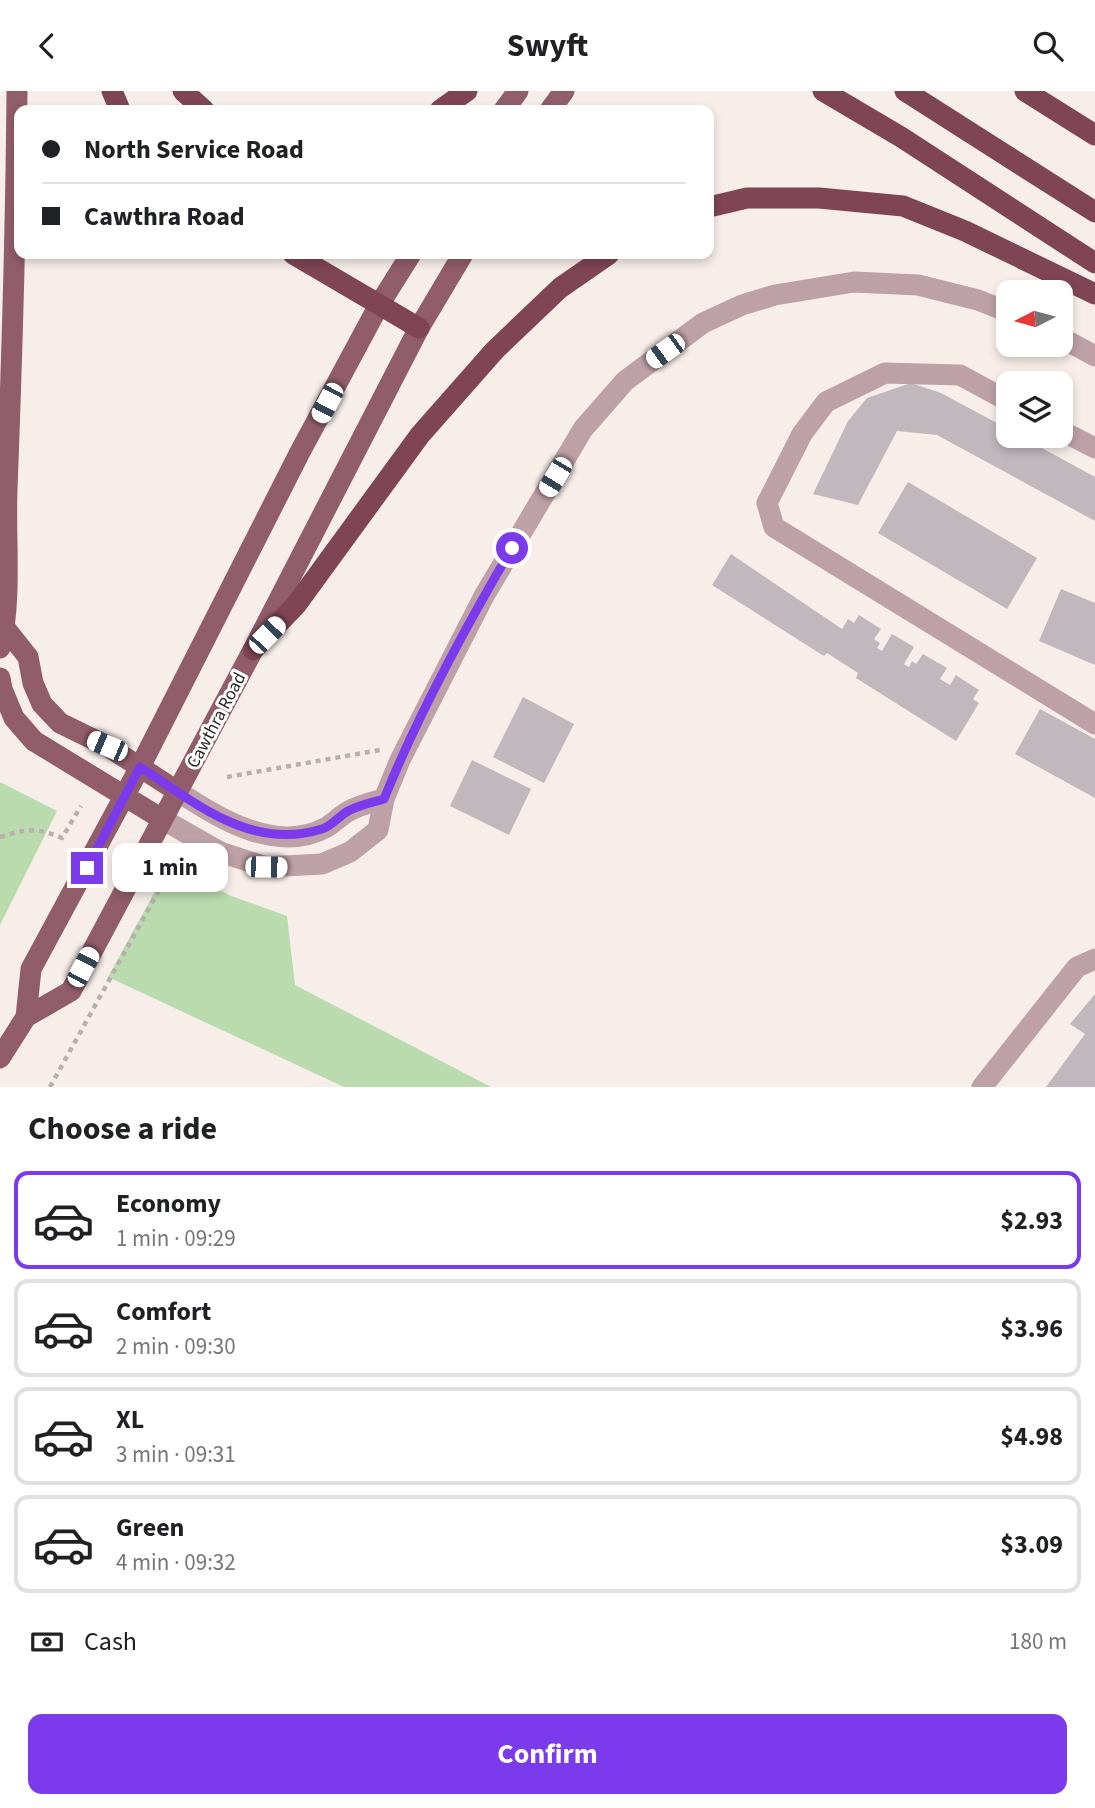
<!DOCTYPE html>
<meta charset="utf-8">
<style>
:root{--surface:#fff;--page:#f6f6f6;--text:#202124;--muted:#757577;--line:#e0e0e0;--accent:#7c3aed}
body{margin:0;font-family:"Source Sans 3",sans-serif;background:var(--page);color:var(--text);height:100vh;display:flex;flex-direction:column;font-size:26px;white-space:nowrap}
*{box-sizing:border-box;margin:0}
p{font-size:23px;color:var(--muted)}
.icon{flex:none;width:38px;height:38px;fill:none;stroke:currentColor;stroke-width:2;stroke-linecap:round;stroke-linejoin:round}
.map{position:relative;height:996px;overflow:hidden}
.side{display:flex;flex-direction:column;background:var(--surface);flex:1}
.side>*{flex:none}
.banner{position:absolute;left:14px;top:14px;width:700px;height:154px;border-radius:14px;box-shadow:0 4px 10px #0003;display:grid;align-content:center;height:154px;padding:0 28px;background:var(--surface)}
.needle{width:46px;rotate:264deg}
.tools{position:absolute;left:996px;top:189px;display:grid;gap:14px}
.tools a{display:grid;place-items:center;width:77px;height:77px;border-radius:14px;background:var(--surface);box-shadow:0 4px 10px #0003;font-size:35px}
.end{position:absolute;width:32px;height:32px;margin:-16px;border:9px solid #7c3aed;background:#fff;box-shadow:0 0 0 4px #fff}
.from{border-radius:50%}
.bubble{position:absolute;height:49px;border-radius:14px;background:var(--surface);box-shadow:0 4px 10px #0003;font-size:23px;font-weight:700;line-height:49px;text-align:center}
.car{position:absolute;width:21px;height:42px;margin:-21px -10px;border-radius:9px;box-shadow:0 0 5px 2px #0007;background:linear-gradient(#fff 24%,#345 0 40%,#fff 0 76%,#345 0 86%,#fff 0)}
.banner b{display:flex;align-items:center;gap:24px;height:66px;font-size:26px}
.banner b+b{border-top:2px solid var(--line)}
.banner i{width:18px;height:18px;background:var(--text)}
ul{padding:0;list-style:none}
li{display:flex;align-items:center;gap:21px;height:98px;margin:0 14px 10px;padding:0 14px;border:4px solid var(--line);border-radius:14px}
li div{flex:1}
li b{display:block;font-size:26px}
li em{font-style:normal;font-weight:700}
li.on{border-color:var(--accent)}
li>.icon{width:63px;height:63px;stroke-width:1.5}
h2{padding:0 28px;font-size:32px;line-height:84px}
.pay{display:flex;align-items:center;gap:18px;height:77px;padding:0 28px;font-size:26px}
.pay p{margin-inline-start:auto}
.button{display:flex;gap:14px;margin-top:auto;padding:14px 28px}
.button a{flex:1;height:80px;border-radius:14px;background:var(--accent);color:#fff;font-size:28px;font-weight:700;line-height:80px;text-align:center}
header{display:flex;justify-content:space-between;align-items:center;height:91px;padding:0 28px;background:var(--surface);font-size:32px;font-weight:700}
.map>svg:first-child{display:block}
</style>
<header><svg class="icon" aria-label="back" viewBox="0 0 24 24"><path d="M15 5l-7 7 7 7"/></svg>Swyft<svg class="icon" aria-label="search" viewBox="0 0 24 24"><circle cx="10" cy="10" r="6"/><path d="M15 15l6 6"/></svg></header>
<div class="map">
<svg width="1095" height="996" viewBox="0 0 1095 996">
<rect width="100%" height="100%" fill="#f7eee9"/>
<path fill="#b9dbae" d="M 0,691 L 57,720 L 0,834 Z
M 171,771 L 229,804 L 287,825 L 295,894 L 491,996 L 344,996 L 108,886 Z"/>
<path fill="#c0b8bd" d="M 911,292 L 941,302 L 1008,338 L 1008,345 L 1020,345 L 1095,386 L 1095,430 L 937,344 L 897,340 L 858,414 L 813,403 L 848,330 L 867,307 Z
M 908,391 L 1037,467 L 1007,518 L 878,442 Z
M 731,463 L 842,538 L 848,528 L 854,532 L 859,524 L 881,538 L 874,548 L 880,552 L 877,557 L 882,560 L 892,543 L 914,556 L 904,573 L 909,576 L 912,570 L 916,573 L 923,563 L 947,577 L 940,588 L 950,594 L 956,584 L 979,599 L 973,608 L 979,612 L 956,650 L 856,587 L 858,582 L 827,562 L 824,565 L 712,494 Z
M 1061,498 L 1095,512 L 1095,574 L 1039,550 Z
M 523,606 L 574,633 L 544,692 L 493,666 Z
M 1040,618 L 1095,648 L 1095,707 L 1015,663 Z
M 472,669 L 531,698 L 509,744 L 450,715 Z
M 1095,903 L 1095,996 L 1046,996 L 1085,943 L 1070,933 Z"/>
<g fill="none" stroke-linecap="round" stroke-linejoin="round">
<path stroke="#b7b0ac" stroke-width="4.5" stroke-dasharray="5 5" stroke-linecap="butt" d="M 227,686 L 380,659
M 0,746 C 27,738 36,736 62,747 L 81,715
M 50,996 L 163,792 L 182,773"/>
<path stroke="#bea0a7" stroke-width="21" d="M 1060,246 L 1095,265
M 1008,310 L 960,284 L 885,282 L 826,311 L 802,343 L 767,412 L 774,436 L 1095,633
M 1060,339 L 1095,357
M 177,700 C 219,727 276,764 327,736 C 335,731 341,724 349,720 C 359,714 373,711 384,708
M 162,728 L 220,761 L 266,776 L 322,773 L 350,761 L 378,739 L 384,708 L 400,669 L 484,505 L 583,338 L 625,290 L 703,232 L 742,214 L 775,204 L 854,191 L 918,194 L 978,209 L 1008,221
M 982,996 L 1077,876 L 1095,868"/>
<path stroke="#915d6a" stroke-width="21" d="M 504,19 L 518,0
M 550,19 L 564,0
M 5,537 L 28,566 L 33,592 L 42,613 L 60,632 L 107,655 L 177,700
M 0,557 C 12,509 5,448 7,398 C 12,265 16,133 17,0
M 0,587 L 2,598 L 14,627 L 34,650 L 162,728
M 26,926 L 71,900 L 253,559 L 419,237 L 463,163
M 0,967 L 26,926 L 31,878 L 140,676 L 300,361 L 379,214 L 411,163"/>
<path stroke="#7f4555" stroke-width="21" d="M 112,0 L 120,19
M 183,0 L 204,19
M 823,0 L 901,46 L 1095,172
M 905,0 L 1095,121
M 1025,0 L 1095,44
M 440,19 L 467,0
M 709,116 L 747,107 L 819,107 L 903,115 L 965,140 L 1095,203
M 293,163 L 419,237
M 253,559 L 296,514 L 420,344 L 495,259 L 560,197 L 609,163"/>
</g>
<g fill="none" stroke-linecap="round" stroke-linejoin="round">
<path stroke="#7c3aed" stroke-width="9" d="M 87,777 L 140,676 C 197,713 251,760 322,738 C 332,735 339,725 348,720 C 359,714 373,711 384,708 C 419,621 465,537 512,457"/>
</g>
<g text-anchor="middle" stroke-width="6" stroke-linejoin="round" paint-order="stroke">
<g font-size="18" fill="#2a2725" stroke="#fff">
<text transform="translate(216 629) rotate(-62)" y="6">Cawthra Road</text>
</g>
</g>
</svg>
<div class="tools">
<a><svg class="needle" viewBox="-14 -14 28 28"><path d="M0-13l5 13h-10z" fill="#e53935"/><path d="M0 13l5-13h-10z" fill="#757577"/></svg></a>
<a><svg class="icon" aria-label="layers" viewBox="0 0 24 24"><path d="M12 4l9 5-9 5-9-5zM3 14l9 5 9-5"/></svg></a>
</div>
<i class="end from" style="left:512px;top:457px"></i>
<i class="end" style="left:87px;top:777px"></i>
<div class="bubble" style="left:112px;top:752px;width:116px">1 min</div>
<i class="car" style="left:665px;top:260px;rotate:234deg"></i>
<i class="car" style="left:327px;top:312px;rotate:208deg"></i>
<i class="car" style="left:555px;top:386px;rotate:211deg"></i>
<i class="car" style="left:267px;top:544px;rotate:44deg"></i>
<i class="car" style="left:107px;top:655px;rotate:293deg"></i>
<i class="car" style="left:266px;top:776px;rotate:91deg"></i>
<i class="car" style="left:83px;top:876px;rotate:28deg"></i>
<div class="banner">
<b><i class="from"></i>North Service Road</b>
<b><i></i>Cawthra Road</b>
</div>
</div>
<section class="side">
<h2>Choose a ride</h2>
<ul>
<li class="on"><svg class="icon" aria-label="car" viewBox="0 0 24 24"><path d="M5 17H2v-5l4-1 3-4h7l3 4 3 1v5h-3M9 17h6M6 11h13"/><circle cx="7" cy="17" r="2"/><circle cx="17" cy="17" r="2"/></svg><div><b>Economy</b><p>1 min · 09:29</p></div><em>$2.93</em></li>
<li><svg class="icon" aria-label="car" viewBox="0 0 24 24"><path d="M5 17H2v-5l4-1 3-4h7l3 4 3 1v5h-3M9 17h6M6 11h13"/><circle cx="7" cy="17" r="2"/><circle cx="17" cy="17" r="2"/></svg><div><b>Comfort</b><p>2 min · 09:30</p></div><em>$3.96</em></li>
<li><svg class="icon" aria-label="car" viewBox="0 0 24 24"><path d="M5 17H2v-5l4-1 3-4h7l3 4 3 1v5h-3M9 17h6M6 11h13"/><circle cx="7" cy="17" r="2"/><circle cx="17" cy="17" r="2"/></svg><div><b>XL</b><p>3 min · 09:31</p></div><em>$4.98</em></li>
<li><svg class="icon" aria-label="car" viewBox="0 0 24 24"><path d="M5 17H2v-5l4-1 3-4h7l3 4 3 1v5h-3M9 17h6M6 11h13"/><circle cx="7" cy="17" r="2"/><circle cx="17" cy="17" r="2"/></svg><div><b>Green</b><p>4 min · 09:32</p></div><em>$3.09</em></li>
</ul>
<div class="pay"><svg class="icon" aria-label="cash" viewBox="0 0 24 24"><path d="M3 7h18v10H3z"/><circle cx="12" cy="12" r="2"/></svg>Cash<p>180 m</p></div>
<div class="button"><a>Confirm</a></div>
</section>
